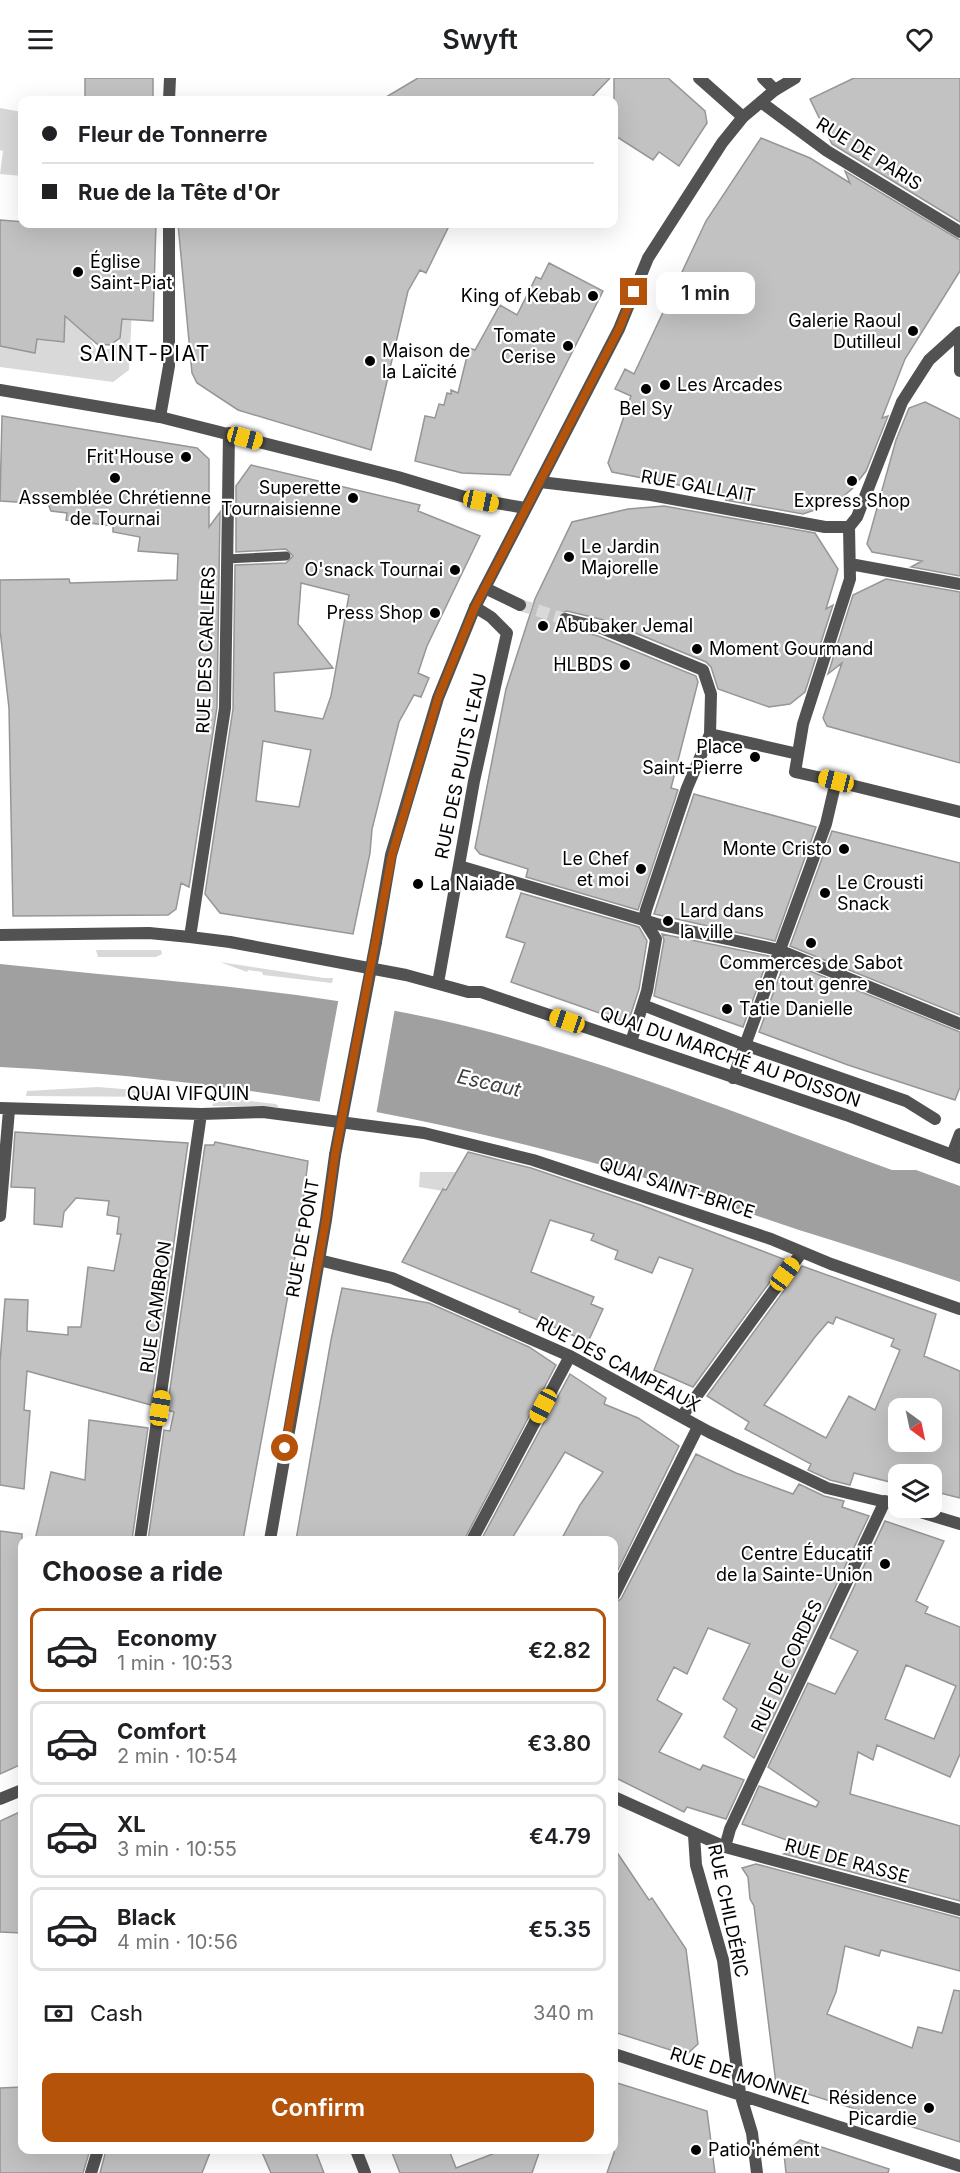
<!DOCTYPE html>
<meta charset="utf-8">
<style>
:root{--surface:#fff;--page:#f6f6f6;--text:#202124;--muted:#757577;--line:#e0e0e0;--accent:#b45309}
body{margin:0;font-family:Inter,sans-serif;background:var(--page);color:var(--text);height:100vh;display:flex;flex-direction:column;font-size:22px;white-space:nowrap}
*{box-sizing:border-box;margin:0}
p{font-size:20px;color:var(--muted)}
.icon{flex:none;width:33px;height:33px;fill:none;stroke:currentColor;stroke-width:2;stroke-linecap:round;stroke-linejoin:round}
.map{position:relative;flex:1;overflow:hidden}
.panel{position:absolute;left:18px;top:1458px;width:600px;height:618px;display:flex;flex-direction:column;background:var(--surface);border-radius:12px;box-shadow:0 6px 24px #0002}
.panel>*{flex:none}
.top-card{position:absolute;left:18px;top:18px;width:600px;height:132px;border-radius:12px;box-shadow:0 6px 24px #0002;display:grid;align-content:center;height:132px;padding:0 24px;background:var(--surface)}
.needle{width:39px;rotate:147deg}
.tools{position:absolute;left:888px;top:1320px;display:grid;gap:12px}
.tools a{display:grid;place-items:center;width:54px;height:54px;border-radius:12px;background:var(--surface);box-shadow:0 6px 24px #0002;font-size:30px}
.end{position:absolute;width:27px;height:27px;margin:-14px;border:8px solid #b45309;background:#fff;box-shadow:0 0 0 3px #fff}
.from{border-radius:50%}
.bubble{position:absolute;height:42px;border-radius:12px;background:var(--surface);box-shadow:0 6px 24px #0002;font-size:20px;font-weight:600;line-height:42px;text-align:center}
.car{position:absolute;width:18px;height:36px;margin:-18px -9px;border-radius:8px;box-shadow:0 0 4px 2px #0007;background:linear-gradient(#f5c518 24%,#345 0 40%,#f5c518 0 76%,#345 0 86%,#f5c518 0)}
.top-card b{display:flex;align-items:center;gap:21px;height:57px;font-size:22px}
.top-card b+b{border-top:2px solid var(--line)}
.top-card i{width:15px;height:15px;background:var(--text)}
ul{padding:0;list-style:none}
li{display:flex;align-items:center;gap:18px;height:84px;margin:0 12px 9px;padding:0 12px;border:3px solid var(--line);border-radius:12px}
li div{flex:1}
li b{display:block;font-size:22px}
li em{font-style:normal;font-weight:600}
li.current{border-color:var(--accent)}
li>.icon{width:54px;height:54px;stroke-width:1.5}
h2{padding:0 24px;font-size:27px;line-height:72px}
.pay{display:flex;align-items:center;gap:15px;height:66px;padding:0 24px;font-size:22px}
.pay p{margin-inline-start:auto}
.primary-button{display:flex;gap:12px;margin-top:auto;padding:12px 24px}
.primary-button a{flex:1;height:69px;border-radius:12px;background:var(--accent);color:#fff;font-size:24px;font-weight:600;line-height:69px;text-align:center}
header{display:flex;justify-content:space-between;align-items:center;height:78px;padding:0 24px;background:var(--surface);font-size:27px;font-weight:600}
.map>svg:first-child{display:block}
</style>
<header><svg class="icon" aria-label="menu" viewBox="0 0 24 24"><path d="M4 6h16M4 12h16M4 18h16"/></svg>Swyft<svg class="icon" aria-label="heart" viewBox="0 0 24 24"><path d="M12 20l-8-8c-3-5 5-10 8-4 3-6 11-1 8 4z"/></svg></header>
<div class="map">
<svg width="960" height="2095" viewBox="0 0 960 2095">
<rect width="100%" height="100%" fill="#fff"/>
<path fill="#d9d9d9" d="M 0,30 L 22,34 L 22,98 L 0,96 L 3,73 L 0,72 Z
M 61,232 L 88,233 L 88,258 L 96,271 L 109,271 L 120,264 L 121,236 L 132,232 L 129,292 L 113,304 L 0,289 L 0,268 Z
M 96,872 L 161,872 L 162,876 L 156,879 L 98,879 Z
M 220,884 L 324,900 L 333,900 L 332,905 L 263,897 L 262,894 L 248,892 L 247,894 Z
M 98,1009 L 171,1015 L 172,1019 L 26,1018 L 27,1013 Z
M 242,1022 L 276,1026 L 279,1029 L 212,1028 L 214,1024 Z
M 420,1094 L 457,1094 L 443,1113 L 419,1109 Z"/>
<path fill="#a0a0a0" d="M 0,886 C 147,902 295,910 440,942 C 593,976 745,1039 892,1092 L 916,1092 L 960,1108 L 960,1204 C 907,1186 853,1169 799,1152 C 733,1130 669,1106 601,1087 C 406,1032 203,999 0,989 Z"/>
<path fill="#fff" d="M 339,919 L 395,930 L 376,1037 L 319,1027 Z"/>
<path fill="#c2c2c2" stroke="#969696" stroke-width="1.5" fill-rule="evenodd" d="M 85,0 L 153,0 L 153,22 L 85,22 Z
M 418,0 L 610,0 L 589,22 L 381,22 Z
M 614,0 L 668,0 L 705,33 L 707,45 L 679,88 L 659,74 L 653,82 L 614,57 Z
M 854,0 L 960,0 L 960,144 L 832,66 L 810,21 Z
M 761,60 L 810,80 L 850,105 L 845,93 L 960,162 L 960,193 L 905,281 L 882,340 L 888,338 L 866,393 L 852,411 L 835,425 L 803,436 L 725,422 L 745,420 L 612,394 L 608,385 L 631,318 L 615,311 L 625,291 L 634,296 L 706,143 Z
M 0,142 L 64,147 L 156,146 L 153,243 L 122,241 L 120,260 L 110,267 L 97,266 L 65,238 L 64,264 L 37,261 L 35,275 L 0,268 Z
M 178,146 L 450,146 L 426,195 L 420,192 L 408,213 L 371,372 L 238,332 L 197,305 L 192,295 Z
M 549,185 L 603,213 L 510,397 L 462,395 L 415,383 L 425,338 L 435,340 L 439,326 L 444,327 L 447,315 L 451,316 L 451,312 L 458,315 L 469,270 L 475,272 L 500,227 L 517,237 L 536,199 L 541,201 Z
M 925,324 L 960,341 L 960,498 L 911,489 L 922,483 L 872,474 L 867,466 L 896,362 L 909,330 Z
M 2,338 L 197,370 L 209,381 L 209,449 L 220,434 L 217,629 L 189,809 L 181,805 L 176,831 L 168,837 L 13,838 L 9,630 L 0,552 L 0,502 L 69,501 L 70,505 L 177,502 L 178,476 L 138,473 L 140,459 L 113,454 L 113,448 L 66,442 L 67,435 L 51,433 L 48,426 L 0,423 Z
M 251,387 L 420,427 L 418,433 L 480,458 L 427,568 L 418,595 L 429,600 L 421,619 L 414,617 L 399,644 L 372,751 L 370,775 L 353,856 L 220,835 L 205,816 L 233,631 L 235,487 L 286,485 L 293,478 L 286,471 L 236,474 L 236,408 ZM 301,505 L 349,517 L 331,618 L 323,641 L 275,633 L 274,595 L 333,590 L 298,546 ZM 263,663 L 311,672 L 299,729 L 256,723 Z
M 664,428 L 815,455 L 838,491 L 826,531 L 833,527 L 805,614 L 790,626 L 769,629 L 718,611 L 711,589 L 706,584 L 604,542 L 567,533 L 559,536 L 557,544 L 562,549 L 598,558 L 696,598 L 698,604 L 671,710 L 678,712 L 638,832 L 526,799 L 528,791 L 480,776 L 475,770 L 506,611 L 535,521 L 572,444 L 628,431 Z
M 886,501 L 960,514 L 960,685 L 827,648 L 823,640 L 842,585 L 828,596 L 853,517 Z
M 694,716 L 816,749 L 775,863 L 654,836 Z
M 832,753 L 960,785 L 960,937 L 790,868 Z
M 521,815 L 639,849 L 647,863 L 639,911 L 628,945 L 511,904 L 525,865 L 506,859 Z
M 662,856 L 769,878 L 743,949 L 654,918 L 664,862 Z
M 785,883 L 960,954 L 960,1009 L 955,1022 L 848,987 L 759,954 Z
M 15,1054 L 188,1065 L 151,1327 L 27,1293 L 24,1332 L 30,1333 L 24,1411 L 0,1407 L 0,1284 L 5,1221 L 28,1222 L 27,1253 L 68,1257 L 68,1249 L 81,1249 L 88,1189 L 114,1193 L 121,1156 L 117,1156 L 119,1139 L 107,1137 L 109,1123 L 76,1120 L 64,1134 L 62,1149 L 34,1146 L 35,1110 L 11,1109 Z
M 215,1064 L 308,1083 L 299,1157 L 243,1462 L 148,1462 L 164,1352 L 170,1353 L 174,1334 L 167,1332 L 205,1067 L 214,1067 Z
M 468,1074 L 531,1090 L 641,1127 L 786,1182 L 693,1309 L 654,1292 L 693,1191 L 659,1179 L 652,1195 L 615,1181 L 618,1173 L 591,1162 L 594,1156 L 550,1142 L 531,1194 L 594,1219 L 591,1226 L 603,1231 L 588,1264 L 519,1234 L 520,1232 L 402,1184 L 443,1111 L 446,1112 Z
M 802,1188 L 936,1236 L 924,1278 L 960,1293 L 960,1420 L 932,1413 L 938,1396 L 892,1396 L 890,1404 L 854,1395 L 850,1407 L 830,1402 L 808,1392 L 811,1386 L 745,1351 L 749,1344 L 707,1318 ZM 836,1239 L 894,1261 L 891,1268 L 900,1272 L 875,1332 L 849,1318 L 826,1360 L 764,1327 L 815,1259 L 828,1244 L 833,1246 ZM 898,1330 L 932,1330 L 932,1364 L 898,1364 Z
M 342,1210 L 429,1225 L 529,1269 L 556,1287 L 464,1462 L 296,1462 L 331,1262 Z
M 570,1296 L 606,1320 L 604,1326 L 638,1340 L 679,1368 L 614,1500 L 614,1462 L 561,1462 L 580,1427 L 603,1394 L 565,1374 L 511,1462 L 481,1462 Z
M 89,1342 L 148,1350 L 132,1462 L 35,1462 L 51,1394 L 85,1402 Z
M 696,1376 L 736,1395 L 793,1416 L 799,1406 L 824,1418 L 844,1423 L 842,1429 L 869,1438 L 754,1680 L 724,1659 L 737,1631 L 723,1621 L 750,1566 L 708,1550 L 687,1596 L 674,1589 L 657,1622 L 682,1636 L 659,1674 L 700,1692 L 703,1687 L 744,1702 L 726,1741 L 687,1729 L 684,1734 L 614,1699 L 614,1525 L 621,1521 Z
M 885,1443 L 944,1463 L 916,1523 L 928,1529 L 925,1535 L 960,1549 L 960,1676 L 950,1699 L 877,1667 L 873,1682 L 858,1674 L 850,1716 L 960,1748 L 960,1823 L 784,1776 L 806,1769 L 742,1746 L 759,1708 L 816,1729 L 819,1724 L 768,1689 L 808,1605 L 835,1616 L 858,1573 L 830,1560 ZM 906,1587 L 956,1608 L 934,1661 L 885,1641 Z
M 0,1453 L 22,1456 L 22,1686 L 0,1696 Z
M 22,1733 L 22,1855 L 0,1854 L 0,1743 Z
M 614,1770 L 649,1822 L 652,1820 L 686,1871 L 698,1966 L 686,1977 L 614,1954 Z
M 756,1786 L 960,1840 L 960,1893 L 881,1872 L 879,1878 L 845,1868 L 836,1914 L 827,1936 L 912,1970 L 918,1949 L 942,1955 L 954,1912 L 960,1913 L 960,2064 L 776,2006 L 754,1828 L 750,1821 L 748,1799 L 742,1790 Z
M 614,2004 L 707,2033 L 715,2095 L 607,2095 L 614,2075 Z
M 22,2009 L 22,2072 L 90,2072 L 83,2095 L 0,2095 L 0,2010 Z
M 800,2062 L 889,2091 L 888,2095 L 786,2095 L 784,2076 Z
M 106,2072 L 211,2072 L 202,2095 L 100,2095 Z
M 261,2072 L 315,2072 L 324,2095 L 271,2095 Z
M 391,2072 L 449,2072 L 456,2090 L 503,2072 L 540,2072 L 532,2095 L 400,2095 Z"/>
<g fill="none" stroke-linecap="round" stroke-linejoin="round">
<path stroke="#d9d9d9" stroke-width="12" stroke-dasharray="12 6" stroke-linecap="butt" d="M 520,527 L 565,541"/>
<path stroke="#525252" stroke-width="9" d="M 227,481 L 286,478"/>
<path stroke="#525252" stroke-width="12" d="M 761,24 L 827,73 L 960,154
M 960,255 L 960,293
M 540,404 L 651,417 L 825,449 L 849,449
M 849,449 L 857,439 L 902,324 L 929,282 L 960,254
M 850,486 L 960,506
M 485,510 L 520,527
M 565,541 L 601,550 L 703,592 L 711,616 L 710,656
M 822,700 L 795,694 L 803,646 L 850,501 L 849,449
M 643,927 L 745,967 L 906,1023 L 935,1041
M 631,964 L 647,913 L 656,861 L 644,842 L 646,832 L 687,710 L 710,656 L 798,676"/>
<path stroke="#525252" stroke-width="12" d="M 699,0 L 743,39
M 763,0 L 775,12
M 169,22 L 170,0
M 160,339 L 169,288 L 169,146
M 822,700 L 960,734
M 459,788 L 657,846 L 779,872 L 960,946
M 0,857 L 149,855 L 190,859 L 230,864 L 406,897 L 468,914 L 481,914 L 846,1037 L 960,1080
M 190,859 L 225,630 L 229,355
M 438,905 L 474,703 L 507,555 L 491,539 L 475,529
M 733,1000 L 826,746 L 836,703
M 0,1030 L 201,1036 L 263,1034 L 424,1055 L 533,1082 L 771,1161 L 831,1186 L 960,1231
M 952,1077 L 960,1056
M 0,1138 L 9,1032
M 319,1182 L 392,1200 L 570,1278 L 709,1354 L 827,1410 L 898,1427
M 682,1338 L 802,1174
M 907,1430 L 960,1446
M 140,1462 L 201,1036
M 472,1462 L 570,1278
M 614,1517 L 698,1349
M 614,1719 L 725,1769 L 960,1832
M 694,1757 L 696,1787 L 723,1882 L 740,2015 L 752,2055 L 757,2095
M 725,1769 L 730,1751 L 885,1423
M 614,1976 L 960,2088
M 356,2072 L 365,2095"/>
<path stroke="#525252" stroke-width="12" d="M 0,312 L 160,339 L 398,399 L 468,420 L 525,430
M 376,864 L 391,777 L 438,620 L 475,529 L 619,251 L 648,180 L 722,65 L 743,39 L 775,12 L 795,0
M 270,1462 L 326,1142 L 335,1077
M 0,1721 L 22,1712
M 91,2095 L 98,2072"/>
<path stroke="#525252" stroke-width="12" d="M 335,1077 L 376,864"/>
</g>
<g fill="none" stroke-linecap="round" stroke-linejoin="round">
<path stroke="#b45309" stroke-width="8" d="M 285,1370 L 326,1142 L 335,1077 L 392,777 L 438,620 L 475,529 L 619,251 L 634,214"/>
</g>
<g fill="#000" stroke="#fff" stroke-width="2">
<circle cx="78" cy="194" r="6"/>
<circle cx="593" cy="218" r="6"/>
<circle cx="913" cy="253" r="6"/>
<circle cx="568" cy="268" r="6"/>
<circle cx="370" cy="283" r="6"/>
<circle cx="665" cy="307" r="6"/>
<circle cx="646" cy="311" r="6"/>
<circle cx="186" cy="379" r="6"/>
<circle cx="115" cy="400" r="6"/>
<circle cx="852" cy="403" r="6"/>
<circle cx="353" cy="420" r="6"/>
<circle cx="569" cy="479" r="6"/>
<circle cx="455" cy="492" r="6"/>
<circle cx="435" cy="535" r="6"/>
<circle cx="543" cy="548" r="6"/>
<circle cx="697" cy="571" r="6"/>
<circle cx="625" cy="587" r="6"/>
<circle cx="755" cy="679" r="6"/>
<circle cx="844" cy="771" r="6"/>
<circle cx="641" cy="791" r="6"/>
<circle cx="418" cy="806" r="6"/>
<circle cx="825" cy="815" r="6"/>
<circle cx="668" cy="843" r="6"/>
<circle cx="811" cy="865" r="6"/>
<circle cx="727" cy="931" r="6"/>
<circle cx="885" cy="1486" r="6"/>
<circle cx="929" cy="2030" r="6"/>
<circle cx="696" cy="2072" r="6"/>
</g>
<g text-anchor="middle" stroke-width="4.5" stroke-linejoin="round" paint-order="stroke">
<g font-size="18" fill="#000" stroke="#fff">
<text transform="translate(869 76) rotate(32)" y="6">RUE DE PARIS</text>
<text transform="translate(698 408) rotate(10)" y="6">RUE GALLAIT</text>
<text transform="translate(206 572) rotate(-88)" y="6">RUE DES CARLIERS</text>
<text transform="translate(461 688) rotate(-78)" y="6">RUE DES PUITS L'EAU</text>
<text transform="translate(730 979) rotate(19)" y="6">QUAI DU MARCHÉ AU POISSON</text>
<text x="188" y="1022">QUAI VIFQUIN</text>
<text transform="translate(677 1110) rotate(18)" y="6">QUAI SAINT-BRICE</text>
<text transform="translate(303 1160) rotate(-80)" y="6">RUE DE PONT</text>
<text transform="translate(156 1229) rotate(-82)" y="6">RUE CAMBRON</text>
<text transform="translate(618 1286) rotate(28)" y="6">RUE DES CAMPEAUX</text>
<text transform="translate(787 1588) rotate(-65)" y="6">RUE DE CORDES</text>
<text transform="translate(847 1783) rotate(15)" y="6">RUE DE RASSE</text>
<text transform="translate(728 1833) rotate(78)" y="6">RUE CHILDÉRIC</text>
<text transform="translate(741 1998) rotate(18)" y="6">RUE DE MONNEL</text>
</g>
<g font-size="18" fill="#000" stroke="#fff" text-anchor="end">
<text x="90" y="190" text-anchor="start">Église<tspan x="90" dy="21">Saint-Piat</tspan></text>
<text x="581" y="224">King of Kebab</text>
<text x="901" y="249">Galerie Raoul<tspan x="901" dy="21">Dutilleul</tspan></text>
<text x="556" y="264">Tomate<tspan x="556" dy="21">Cerise</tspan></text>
<text x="382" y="279" text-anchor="start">Maison de<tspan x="382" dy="21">la Laïcité</tspan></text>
<text x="677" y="313" text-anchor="start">Les Arcades</text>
<text x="646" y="337" text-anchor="middle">Bel Sy</text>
<text x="174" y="385">Frit'House</text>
<text x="341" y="416">Superette<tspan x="341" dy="21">Tournaisienne</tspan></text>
<text x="115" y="426" text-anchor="middle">Assemblée Chrétienne<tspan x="115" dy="21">de Tournai</tspan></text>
<text x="852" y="429" text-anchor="middle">Express Shop</text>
<text x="581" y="475" text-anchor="start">Le Jardin<tspan x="581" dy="21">Majorelle</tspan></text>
<text x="443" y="498">O'snack Tournai</text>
<text x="423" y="541">Press Shop</text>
<text x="555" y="554" text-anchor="start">Abubaker Jemal</text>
<text x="709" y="577" text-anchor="start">Moment Gourmand</text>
<text x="613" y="593">HLBDS</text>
<text x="743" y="675">Place<tspan x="743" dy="21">Saint-Pierre</tspan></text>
<text x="832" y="777">Monte Cristo</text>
<text x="629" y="787">Le Chef<tspan x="629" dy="21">et moi</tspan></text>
<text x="837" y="811" text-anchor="start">Le Crousti<tspan x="837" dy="21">Snack</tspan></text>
<text x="430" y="812" text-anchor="start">La Naiade</text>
<text x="680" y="839" text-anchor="start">Lard dans<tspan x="680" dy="21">la ville</tspan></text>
<text x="811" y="891" text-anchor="middle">Commerces de Sabot<tspan x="811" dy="21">en tout genre</tspan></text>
<text x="739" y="937" text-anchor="start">Tatie Danielle</text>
<text x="873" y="1482">Centre Éducatif<tspan x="873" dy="21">de la Sainte-Union</tspan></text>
<text x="917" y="2026">Résidence<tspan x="917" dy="21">Picardie</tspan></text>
<text x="708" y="2078" text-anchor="start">Patio'nément</text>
</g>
<g font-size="20" font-style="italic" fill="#414141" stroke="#fff">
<text transform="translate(489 1005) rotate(13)" y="7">Escaut</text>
</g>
<g font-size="21" letter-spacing="1.5" fill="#000" stroke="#fff">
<text x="145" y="283">SAINT-PIAT</text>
</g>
</g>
</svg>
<div class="tools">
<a><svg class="needle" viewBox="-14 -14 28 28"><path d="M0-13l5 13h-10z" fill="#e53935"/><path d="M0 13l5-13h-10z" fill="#757577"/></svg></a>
<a><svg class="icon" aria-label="layers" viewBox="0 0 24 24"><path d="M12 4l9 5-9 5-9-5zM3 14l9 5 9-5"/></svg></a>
</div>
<i class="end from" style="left:285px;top:1370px"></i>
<i class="end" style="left:634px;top:214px"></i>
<div class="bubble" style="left:656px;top:194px;width:99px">1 min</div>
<i class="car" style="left:245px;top:360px;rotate:105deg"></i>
<i class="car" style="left:481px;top:423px;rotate:102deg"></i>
<i class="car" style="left:836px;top:703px;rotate:284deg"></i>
<i class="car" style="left:567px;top:943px;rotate:289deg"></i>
<i class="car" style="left:785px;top:1196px;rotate:36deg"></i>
<i class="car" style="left:543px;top:1328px;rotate:208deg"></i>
<i class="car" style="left:160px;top:1330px;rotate:9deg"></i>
<div class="top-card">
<b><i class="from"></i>Fleur de Tonnerre</b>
<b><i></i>Rue de la Tête d'Or</b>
</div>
<section class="panel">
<h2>Choose a ride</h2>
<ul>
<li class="current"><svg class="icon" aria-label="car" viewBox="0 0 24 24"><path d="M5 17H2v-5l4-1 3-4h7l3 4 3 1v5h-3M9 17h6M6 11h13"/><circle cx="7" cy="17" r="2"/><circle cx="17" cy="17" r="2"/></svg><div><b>Economy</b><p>1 min · 10:53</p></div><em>€2.82</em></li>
<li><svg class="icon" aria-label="car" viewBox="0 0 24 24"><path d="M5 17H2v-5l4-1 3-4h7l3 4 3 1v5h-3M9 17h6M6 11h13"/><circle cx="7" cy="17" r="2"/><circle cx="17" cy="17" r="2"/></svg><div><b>Comfort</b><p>2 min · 10:54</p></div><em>€3.80</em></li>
<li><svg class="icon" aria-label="car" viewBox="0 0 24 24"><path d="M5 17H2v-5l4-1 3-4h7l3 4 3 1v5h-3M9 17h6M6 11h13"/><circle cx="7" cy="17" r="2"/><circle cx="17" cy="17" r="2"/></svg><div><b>XL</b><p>3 min · 10:55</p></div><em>€4.79</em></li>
<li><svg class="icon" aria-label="car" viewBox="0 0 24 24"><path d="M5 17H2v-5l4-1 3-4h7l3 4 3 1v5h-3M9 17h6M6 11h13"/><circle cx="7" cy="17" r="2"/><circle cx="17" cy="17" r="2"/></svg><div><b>Black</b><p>4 min · 10:56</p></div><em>€5.35</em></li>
</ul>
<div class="pay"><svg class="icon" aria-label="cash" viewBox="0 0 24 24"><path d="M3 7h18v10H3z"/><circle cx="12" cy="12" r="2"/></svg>Cash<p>340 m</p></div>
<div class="primary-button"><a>Confirm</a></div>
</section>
</div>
